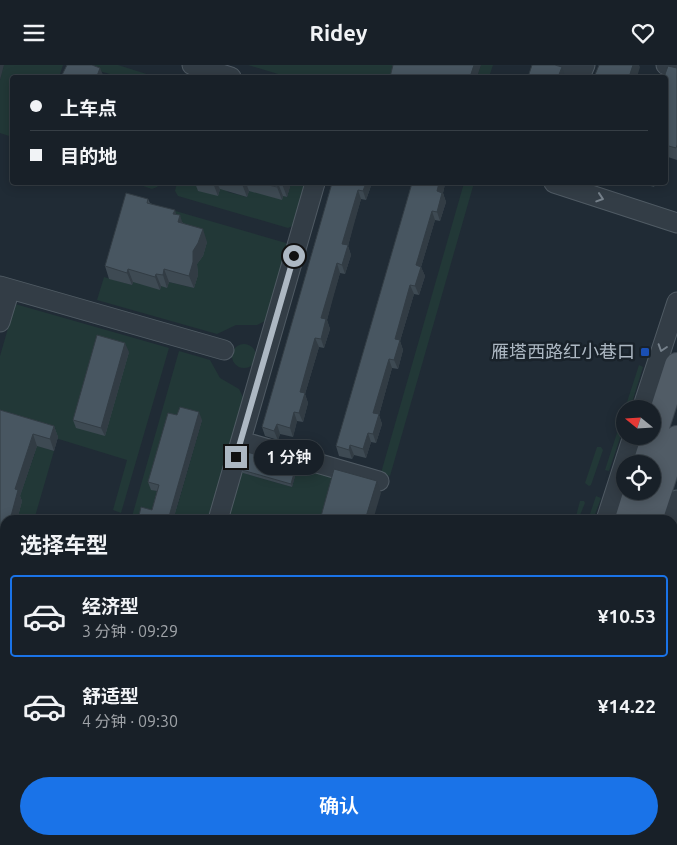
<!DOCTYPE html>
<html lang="zh">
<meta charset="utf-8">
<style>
:root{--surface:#182028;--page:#252d34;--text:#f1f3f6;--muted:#9fa3a8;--line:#363e45;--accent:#1a73e8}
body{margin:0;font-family:Ubuntu,"Noto Sans SC",sans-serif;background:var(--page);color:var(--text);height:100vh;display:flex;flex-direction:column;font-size:19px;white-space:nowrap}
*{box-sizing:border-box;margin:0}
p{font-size:16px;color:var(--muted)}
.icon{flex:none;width:28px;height:28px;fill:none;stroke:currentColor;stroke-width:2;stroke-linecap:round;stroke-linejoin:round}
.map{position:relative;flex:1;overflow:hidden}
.side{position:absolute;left:0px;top:450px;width:678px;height:330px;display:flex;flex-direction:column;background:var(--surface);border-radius:15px 15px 0 0;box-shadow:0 2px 12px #0003,0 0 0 1px var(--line)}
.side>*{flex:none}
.banner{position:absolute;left:10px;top:10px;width:658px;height:110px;border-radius:5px;box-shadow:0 2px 12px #0003,0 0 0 1px var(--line);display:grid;align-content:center;height:110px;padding:0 20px;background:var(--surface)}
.needle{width:32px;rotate:288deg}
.fabs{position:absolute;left:616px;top:335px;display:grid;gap:10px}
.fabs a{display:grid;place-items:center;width:45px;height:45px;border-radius:50%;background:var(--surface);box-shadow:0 2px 12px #0003,0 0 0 1px var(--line);font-size:25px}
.end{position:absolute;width:22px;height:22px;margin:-11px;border:6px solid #adb8c3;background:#111;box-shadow:0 0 0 2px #111}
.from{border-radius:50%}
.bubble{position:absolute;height:35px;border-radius:18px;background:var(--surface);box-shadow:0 2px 12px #0003,0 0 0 1px var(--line);font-size:16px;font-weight:600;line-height:35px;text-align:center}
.banner b{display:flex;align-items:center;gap:18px;height:48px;font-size:19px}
.banner b+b{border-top:1px solid var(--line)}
.banner i{width:12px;height:12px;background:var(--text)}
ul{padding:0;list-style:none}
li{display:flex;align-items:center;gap:15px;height:82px;margin:0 10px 8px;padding:0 10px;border:2px solid transparent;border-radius:5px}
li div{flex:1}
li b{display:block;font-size:19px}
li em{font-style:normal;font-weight:600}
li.active{border-color:var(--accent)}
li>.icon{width:45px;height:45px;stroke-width:1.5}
h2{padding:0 20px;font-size:22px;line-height:60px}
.cta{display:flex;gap:10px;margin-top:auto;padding:10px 20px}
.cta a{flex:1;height:58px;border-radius:30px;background:var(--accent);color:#fff;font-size:20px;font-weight:600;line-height:58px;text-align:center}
header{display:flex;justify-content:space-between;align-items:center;height:65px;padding:0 20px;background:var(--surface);font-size:22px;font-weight:600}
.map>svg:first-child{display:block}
</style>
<header><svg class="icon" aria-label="menu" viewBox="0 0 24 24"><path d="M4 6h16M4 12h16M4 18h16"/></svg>Ridey<svg class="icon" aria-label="heart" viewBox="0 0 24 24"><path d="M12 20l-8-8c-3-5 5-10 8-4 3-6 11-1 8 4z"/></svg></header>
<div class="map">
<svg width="677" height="780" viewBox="0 0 677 780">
<rect width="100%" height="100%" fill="#202b35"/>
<path fill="#223837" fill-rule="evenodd" d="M 4,0 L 63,0 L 59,12 L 12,12 L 12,72 L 0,68 L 0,15 Z
M 77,0 L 118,0 L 156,12 L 121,12 Z
M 248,0 L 393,0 L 390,12 L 288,12 Z
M 481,0 L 493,0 L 489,12 L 477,12 Z
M 134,118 L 160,118 L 157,122 L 152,124 Z
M 177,118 L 221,118 L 228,127 L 247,132 L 250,121 L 287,132 L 290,121 L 287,118 L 307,118 L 294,160 L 288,163 L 178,131 L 175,126 Z
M 464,118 L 474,118 L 390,411 L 381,408 Z
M 127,132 L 286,178 L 287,181 L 265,256 L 257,260 L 236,260 L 217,269 L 97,235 L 104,212 L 132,220 L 136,207 L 161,221 L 169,217 L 194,223 L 197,202 Z
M 15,239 L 169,283 L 121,448 L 113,445 L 127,395 L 0,356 L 0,291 Z
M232 291a12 12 0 1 1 24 0a12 12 0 1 1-24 0Z
M 179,286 L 210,295 L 220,313 L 239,324 L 244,334 L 210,455 L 131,455 ZM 201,355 L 202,355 L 177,442 L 162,428 L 151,424 Z
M 639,300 L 643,302 L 630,344 L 625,344 L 625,358 L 609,406 L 605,405 Z
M 29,378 L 54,386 L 34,455 L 17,455 L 18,435 L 35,388 Z
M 597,382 L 601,382 L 603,385 L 591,420 L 589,421 L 585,418 Z
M 298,401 L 339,413 L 327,455 L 227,455 L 240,407 L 292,422 Z
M 596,431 L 601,433 L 593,455 L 588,455 Z
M 580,436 L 584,436 L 585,438 L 578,455 L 575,455 Z"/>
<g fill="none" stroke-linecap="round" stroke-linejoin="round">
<defs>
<path id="minor" d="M 192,0 L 231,12
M 562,0 L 582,7 L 585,0
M 666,0 L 677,3
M 554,118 L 677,158
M 0,221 L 224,285
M 0,257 L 10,224
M 642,344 L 677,237
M 241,376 L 379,416
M 218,455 L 315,118
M 606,455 L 633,371
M 671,455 L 677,435
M 0,501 L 5,502
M 0,672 L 5,657
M 500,780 L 502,775
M 565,780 L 567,775"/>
<path id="major" d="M 645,399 L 677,300
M 627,455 L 636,426
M 650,455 L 677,373
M 521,780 L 523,775
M 545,780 L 546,775"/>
</defs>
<use href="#minor" stroke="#505b64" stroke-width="21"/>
<use href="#major" stroke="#3c464f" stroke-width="26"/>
<use href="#minor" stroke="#333d46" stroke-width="19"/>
<use href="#major" stroke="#515c66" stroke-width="24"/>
</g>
<path fill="#3e4a53" d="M 677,3 L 677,95 L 665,91 L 665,12 Z
M 195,118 L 291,118 L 287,132 L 283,131 L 282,135 L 249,126 L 247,132 L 220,124 L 218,131 L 198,126 Z
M 332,118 L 372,118 L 366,135 L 361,134 L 353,161 L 348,181 L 351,190 L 345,209 L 340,208 L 332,235 L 327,255 L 330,264 L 324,283 L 319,282 L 305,329 L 308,338 L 303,357 L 297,356 L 293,372 L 280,369 L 278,375 L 265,371 L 262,362 Z
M 412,118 L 445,119 L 443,128 L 446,137 L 440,156 L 435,155 L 421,202 L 425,211 L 419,230 L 414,229 L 400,276 L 403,285 L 398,304 L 392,303 L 379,350 L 382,359 L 376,378 L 371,377 L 366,393 L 354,390 L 352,394 L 339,391 L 336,381 Z
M 640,118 L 656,118 L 654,122 Z
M 148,134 L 150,138 L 176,149 L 183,158 L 207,177 L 203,191 L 197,199 L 198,210 L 194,223 L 169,217 L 167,223 L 161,221 L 160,225 L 133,217 L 132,220 L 109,214 L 105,201 Z
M 129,287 L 105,371 L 76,363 L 73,355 Z
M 0,345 L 54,361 L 58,372 L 54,386 L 37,381 L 20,431 L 22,436 L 17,455 L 5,455 L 5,482 L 0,480 Z
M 177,350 L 202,355 L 173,455 L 138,455 L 152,445 L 157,426 L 151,425 L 148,417 Z
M 297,404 L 292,422 L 243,408 L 242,405 Z
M 677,533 L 677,708 L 672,707 L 672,546 Z
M 677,716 L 677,743 L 675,742 L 672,734 L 672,728 Z"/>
<path fill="#323c44" d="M 0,0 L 4,0 L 0,15 Z
M 474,0 L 481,0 L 477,12 L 470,12 Z
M 633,0 L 639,0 L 640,2 L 637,12 L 629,12 Z
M 562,2 L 565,12 L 558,12 Z
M 100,3 L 104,12 L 97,11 Z
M 213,118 L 217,118 L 220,124 L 218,131 Z
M 243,118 L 246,118 L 249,126 L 247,132 L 242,119 Z
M 278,118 L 283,131 L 282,135 L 277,122 Z
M 283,118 L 291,118 L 287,132 L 282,119 Z
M 366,118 L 372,118 L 366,135 L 363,126 Z
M 439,118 L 445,118 L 445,119 L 443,128 L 446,137 L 440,156 L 437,147 L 437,126 Z
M 358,125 L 361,134 L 348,181 L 351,190 L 345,209 L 342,200 L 342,179 Z
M 175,145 L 178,155 L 180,150 L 184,163 L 182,170 L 173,149 Z
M 432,146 L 435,155 L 421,202 L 425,211 L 419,230 L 415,221 L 416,200 Z
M 203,164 L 207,177 L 203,191 L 197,199 L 198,210 L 194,223 L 189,211 L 193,186 Z
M 337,198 L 340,208 L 327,255 L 330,264 L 324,283 L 321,274 L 321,253 Z
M 128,204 L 133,217 L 132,220 L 127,208 Z
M 164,204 L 169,217 L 167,223 L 163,210 Z
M 156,209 L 161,221 L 160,225 L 155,212 Z
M 410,220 L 414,229 L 400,276 L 403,285 L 398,304 L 394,295 L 395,274 Z
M 315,273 L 319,282 L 305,329 L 308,338 L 303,357 L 299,348 L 300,327 Z
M 125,278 L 129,287 L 105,371 L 101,363 Z
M 389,294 L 392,303 L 379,350 L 382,359 L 376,378 L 373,369 L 373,348 Z
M 199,347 L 202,355 L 173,455 L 168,455 Z
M 294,347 L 297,356 L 293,372 L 290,363 Z
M 277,359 L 280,369 L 278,375 L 274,366 Z
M 54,361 L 58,372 L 54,386 L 50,374 Z
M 368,368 L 371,377 L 366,393 L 363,384 Z
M 33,369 L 37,381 L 20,431 L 22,436 L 17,455 L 10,455 L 15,424 Z
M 350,380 L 354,390 L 352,394 L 349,385 Z
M 296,401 L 297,404 L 292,422 L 291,419 Z
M 377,416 L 381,428 L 373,455 L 365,455 Z
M 3,545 L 5,551 L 5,565 L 0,580 L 0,553 Z
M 429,775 L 446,775 L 440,780 L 431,780 Z"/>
<path fill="#485661" stroke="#323c44" d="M 67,0 L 92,0 L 100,3 L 97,11 L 103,12 L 50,12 L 50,11 L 61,12 Z
M 393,0 L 474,0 L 470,12 L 390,12 Z
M 532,0 L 555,0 L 562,2 L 558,12 L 528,12 Z
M 599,0 L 633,0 L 629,12 L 594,12 Z
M 668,1 L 677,3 L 677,80 L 676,83 L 665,80 L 665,12 L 664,12 Z
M 260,118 L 283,118 L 282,119 L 278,118 L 277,122 Z
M 332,118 L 366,118 L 363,126 L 358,125 L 342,179 L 348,180 L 342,200 L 337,198 L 329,226 L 321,253 L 326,254 L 321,274 L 315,273 L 300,327 L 305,328 L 299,348 L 294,347 L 290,363 L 277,359 L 274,366 L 262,362 Z
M 412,118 L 439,118 L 437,126 L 442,128 L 437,147 L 432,146 L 416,200 L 421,202 L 415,221 L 410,220 L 395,274 L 400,275 L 394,295 L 389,294 L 373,348 L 379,349 L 373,369 L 368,368 L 363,384 L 350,380 L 349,385 L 336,381 Z
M 126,128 L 148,134 L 147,138 L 175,145 L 173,149 L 180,150 L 178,157 L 203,164 L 198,178 L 193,186 L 193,197 L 189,211 L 164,204 L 163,210 L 156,209 L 155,212 L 128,204 L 127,208 L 105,201 Z
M 97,270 L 125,278 L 101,363 L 73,355 Z
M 180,342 L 199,347 L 168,455 L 138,455 L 141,442 L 152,445 L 159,420 L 148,417 L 168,348 L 177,350 Z
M 0,345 L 54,361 L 50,374 L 33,369 L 15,424 L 18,425 L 10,455 L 5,455 L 5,471 L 0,470 Z
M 247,387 L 296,401 L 291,419 L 242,405 Z
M 334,404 L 377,416 L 365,455 L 320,455 Z
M 677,533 L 677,699 L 672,697 L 672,546 Z
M 0,544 L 3,545 L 0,553 Z
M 677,716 L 677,733 L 672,731 L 672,728 Z
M 672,760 L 677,762 L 677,780 L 593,780 L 595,775 L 672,775 Z
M 353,775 L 430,775 L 434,780 L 351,780 Z"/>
<defs><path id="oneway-chevron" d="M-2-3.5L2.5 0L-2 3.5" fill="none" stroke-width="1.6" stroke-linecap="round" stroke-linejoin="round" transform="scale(1.25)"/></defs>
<g stroke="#76818b">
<use href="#oneway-chevron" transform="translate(600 133) rotate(18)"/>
<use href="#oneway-chevron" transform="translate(662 283) rotate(108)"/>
</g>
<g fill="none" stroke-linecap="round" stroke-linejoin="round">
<path stroke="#adb8c3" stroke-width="6" d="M 236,392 L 294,191"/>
</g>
<rect fill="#1a4fb4" stroke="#19222a" stroke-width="2" x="640" y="282" width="10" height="10" rx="2.5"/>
<g text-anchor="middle" stroke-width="5" stroke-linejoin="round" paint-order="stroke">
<g font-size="18" fill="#adb8c3" stroke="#19222a" text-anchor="end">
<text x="635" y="293">雁塔西路红小巷口</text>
</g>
</g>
</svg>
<div class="fabs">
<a><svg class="needle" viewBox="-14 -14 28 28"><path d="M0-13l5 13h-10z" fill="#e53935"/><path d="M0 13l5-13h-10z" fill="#9fa3a8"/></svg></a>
<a><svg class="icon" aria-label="locate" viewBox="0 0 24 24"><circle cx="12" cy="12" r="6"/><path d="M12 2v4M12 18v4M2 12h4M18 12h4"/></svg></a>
</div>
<i class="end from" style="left:294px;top:191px"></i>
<i class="end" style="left:236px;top:392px"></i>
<div class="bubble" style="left:254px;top:375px;width:70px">1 分钟</div>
<div class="banner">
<b><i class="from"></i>上车点</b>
<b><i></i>目的地</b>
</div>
<section class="side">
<h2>选择车型</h2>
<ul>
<li class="active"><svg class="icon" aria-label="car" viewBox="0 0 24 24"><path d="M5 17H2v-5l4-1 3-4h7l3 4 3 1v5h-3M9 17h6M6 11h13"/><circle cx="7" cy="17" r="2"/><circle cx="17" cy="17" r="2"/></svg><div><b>经济型</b><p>3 分钟 · 09:29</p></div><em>¥10.53</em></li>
<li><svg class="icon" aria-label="car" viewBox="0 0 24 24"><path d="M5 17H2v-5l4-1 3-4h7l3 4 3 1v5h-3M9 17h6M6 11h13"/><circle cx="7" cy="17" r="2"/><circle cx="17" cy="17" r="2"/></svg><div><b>舒适型</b><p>4 分钟 · 09:30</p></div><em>¥14.22</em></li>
</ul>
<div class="cta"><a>确认</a></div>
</section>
</div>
